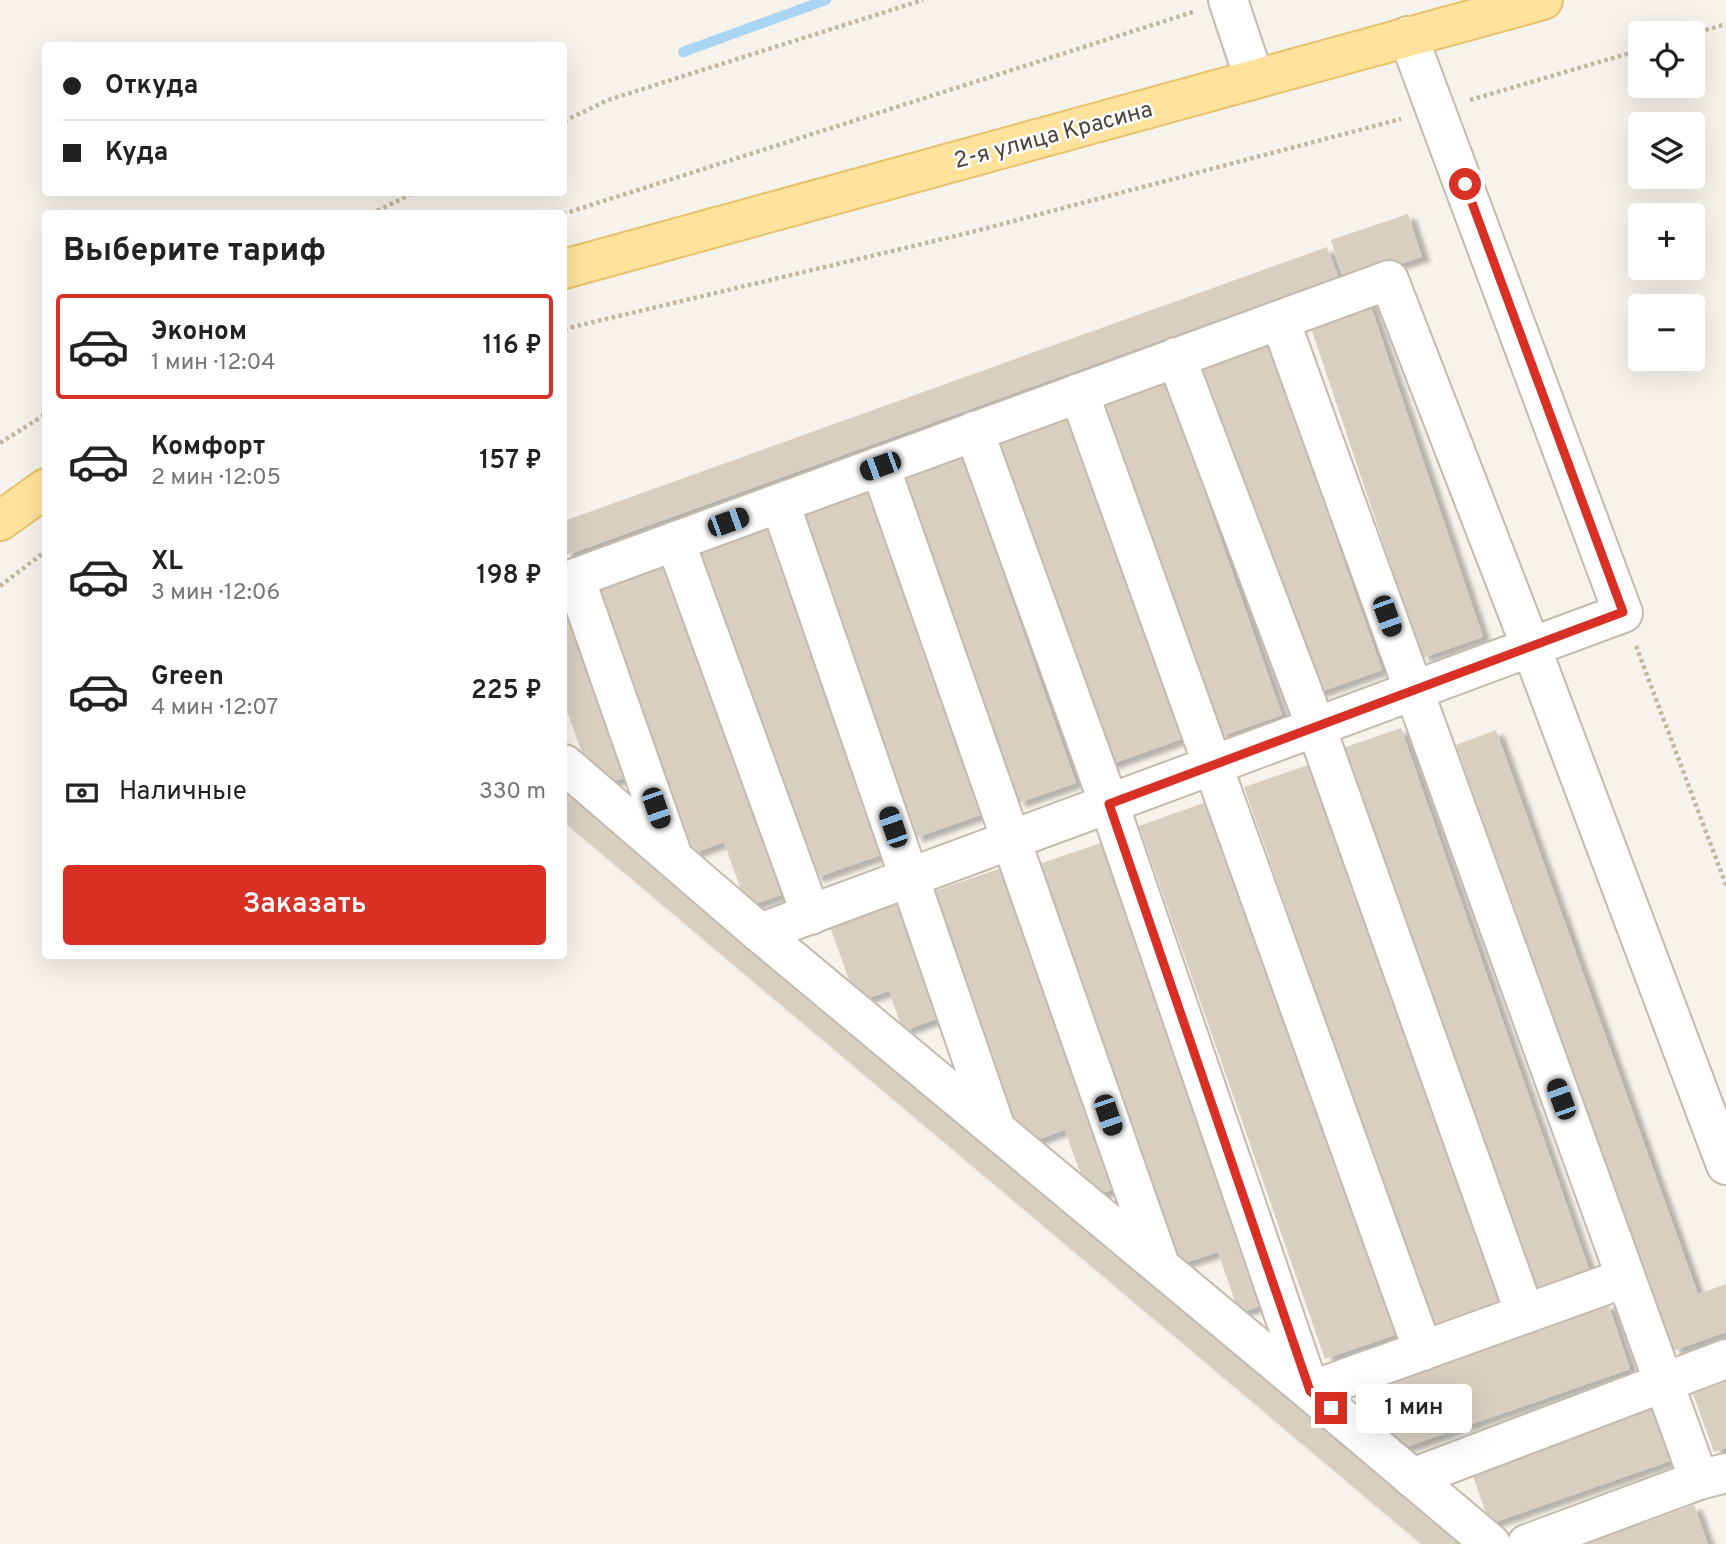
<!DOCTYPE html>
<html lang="ru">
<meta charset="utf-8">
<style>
:root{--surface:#fff;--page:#f2f2f2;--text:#222;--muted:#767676;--line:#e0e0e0;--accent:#d93025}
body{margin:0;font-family:Overpass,sans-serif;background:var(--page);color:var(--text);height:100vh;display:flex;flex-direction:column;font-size:26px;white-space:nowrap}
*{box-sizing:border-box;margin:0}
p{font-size:23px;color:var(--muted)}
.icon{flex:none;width:38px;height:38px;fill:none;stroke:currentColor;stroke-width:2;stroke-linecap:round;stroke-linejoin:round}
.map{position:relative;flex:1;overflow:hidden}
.details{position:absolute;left:42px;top:210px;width:525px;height:749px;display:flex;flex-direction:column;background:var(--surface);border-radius:7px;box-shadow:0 7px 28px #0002}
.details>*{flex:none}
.hud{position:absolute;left:42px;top:42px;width:525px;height:154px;border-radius:7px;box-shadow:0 7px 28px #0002;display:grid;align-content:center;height:154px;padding:0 21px;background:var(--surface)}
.fabs{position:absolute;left:1628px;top:21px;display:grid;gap:14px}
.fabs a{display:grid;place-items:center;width:77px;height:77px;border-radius:7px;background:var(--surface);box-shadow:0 7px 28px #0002;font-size:35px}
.end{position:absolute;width:32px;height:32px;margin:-16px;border:9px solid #d93025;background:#fff;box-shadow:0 0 0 4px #fff}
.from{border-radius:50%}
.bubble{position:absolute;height:49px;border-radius:7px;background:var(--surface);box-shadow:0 7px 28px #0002;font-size:23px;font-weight:600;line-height:49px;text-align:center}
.car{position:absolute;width:21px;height:42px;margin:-21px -10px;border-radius:9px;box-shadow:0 0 5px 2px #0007;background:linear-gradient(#222 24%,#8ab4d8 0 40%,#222 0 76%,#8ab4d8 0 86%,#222 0)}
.hud b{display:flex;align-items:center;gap:24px;height:66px;font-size:26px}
.hud b+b{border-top:2px solid var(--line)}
.hud i{width:18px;height:18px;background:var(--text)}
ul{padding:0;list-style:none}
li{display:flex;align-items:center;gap:21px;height:105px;margin:0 14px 10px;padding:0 7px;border:4px solid transparent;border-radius:7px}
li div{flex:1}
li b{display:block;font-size:26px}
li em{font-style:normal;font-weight:600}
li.on{border-color:var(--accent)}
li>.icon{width:63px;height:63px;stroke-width:1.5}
h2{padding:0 21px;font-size:32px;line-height:84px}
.pay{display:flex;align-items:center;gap:18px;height:77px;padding:0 21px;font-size:26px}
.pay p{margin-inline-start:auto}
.button{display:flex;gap:14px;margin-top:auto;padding:14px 21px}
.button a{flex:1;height:80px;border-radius:7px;background:var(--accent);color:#fff;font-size:28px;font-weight:600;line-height:80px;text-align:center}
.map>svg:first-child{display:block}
</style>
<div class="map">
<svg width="1726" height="1544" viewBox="0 0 1726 1544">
<defs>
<filter id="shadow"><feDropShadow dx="8" dy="4.5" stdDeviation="2" flood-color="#0004"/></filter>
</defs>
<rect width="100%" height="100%" fill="#f6f3ec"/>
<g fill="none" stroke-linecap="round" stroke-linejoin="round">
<path stroke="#a9d4f2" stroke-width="10" d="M 683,52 L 826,0"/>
</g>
<path fill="#d8cfc1" filter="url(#shadow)" d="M 1408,214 L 1422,257 L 1345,282 L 1331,240 Z
M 1327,247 L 1338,276 L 564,556 L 564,521 Z
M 1368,298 L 1483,637 L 1422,658 L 1308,319 Z
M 1263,330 L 1382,670 L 1315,694 L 1196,354 Z
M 1160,365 L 1282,715 L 1219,737 L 1096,387 Z
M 1068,412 L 1182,739 L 1106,766 L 992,438 Z
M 957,443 L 1076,783 L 1018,803 L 899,463 Z
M 869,488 L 983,814 L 915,838 L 801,512 Z
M 765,513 L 884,854 L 815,878 L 696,537 Z
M 662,554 L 781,895 L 747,907 L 724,842 L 692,854 L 595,578 Z
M 564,600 L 629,776 L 595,788 L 566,709 L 564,710 Z
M 1401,728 L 1590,1272 L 1533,1292 L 1343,748 Z
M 1496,730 L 1698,1294 L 1726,1284 L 1726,1332 L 1673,1351 L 1456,745 Z
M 1314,763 L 1506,1312 L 1436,1336 L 1244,787 Z
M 564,785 L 1465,1544 L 1421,1544 L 564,822 Z
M 1209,801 L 1395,1335 L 1325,1359 L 1139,826 Z
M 1104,842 L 1266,1304 L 1239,1313 L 1218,1252 L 1179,1265 L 1039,864 Z
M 1004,867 L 1116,1188 L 1089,1198 L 1065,1130 L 1023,1145 L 935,891 Z
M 896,904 L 936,1019 L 903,1031 L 889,991 L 857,1002 L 830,927 Z
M 1608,1303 L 1630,1369 L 1392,1452 L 1370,1386 Z
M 1726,1382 L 1726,1448 L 1714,1452 L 1693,1394 Z
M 1652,1407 L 1670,1461 L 1490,1524 L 1471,1471 Z
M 1694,1505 L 1708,1544 L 1584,1544 Z"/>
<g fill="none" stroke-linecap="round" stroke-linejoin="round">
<defs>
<path id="minor" d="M 1228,0 L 1254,78
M 1280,320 L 1699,1480
M 1176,357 L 1316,727 L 1525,1314
M 1079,393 L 1423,1351
M 974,431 L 1109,804 L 1310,1391 L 1491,1544
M 880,466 L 1160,1265
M 780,503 L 996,1129
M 675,541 L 811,915
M 575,578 L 673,857
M 564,582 L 1389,280 L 1531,647 L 1726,1165
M 564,764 L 760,933 L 1623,613 L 1408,36
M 760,933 L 1310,1391 L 1625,1278
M 1412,1478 L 1726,1359
M 1527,1544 L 1699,1480 L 1726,1473"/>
<path id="major" d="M 564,269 L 1543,0
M 0,521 L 46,488"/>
</defs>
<use href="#minor" stroke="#c2bbae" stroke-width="42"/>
<use href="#major" stroke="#e6c16a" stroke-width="42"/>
<path stroke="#c4b79f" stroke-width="4.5" stroke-dasharray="3.5 3.5" stroke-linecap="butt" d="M 1692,34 L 1726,24
M 1470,100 L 1640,50
M 564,121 L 608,100 L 923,0
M 371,214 L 415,192
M 563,214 L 1196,11
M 564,329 L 968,233 L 1401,119
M 0,443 L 46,414
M 0,586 L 46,551
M 1636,646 L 1726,885"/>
<use href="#minor" stroke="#fff" stroke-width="38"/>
<use href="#major" stroke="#ffe39c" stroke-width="38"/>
</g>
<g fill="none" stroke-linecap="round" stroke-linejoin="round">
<path stroke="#d93025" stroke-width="9" d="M 1331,1408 L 1310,1391 L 1109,804 L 1623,612 L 1465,184"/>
</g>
<g text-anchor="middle" stroke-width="5" stroke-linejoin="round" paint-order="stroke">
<g font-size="23" fill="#4b4439" stroke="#fff">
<text transform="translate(1053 134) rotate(-15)" y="8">2-я улица Красина</text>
</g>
</g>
</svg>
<div class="fabs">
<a><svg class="icon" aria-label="locate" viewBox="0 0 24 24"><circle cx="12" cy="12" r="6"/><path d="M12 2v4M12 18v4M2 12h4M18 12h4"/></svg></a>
<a><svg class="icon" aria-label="layers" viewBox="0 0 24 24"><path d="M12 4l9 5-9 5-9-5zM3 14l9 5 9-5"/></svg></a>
<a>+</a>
<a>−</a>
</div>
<i class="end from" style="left:1465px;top:184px"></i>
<i class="end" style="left:1331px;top:1408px"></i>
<div class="bubble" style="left:1356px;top:1384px;width:116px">1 мин</div>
<i class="car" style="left:880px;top:466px;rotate:250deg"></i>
<i class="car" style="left:728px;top:522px;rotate:70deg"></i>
<i class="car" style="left:1387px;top:616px;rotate:160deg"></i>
<i class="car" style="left:656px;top:808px;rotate:161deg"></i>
<i class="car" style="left:893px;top:827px;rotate:341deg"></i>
<i class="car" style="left:1561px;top:1099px;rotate:340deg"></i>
<i class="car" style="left:1108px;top:1115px;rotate:161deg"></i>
<div class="hud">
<b><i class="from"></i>Откуда</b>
<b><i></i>Куда</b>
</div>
<section class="details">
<h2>Выберите тариф</h2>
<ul>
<li class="on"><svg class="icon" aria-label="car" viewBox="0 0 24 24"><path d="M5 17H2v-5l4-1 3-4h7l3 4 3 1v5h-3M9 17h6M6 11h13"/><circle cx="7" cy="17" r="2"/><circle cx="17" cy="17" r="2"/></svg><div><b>Эконом</b><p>1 мин · 12:04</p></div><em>116 ₽</em></li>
<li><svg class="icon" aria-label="car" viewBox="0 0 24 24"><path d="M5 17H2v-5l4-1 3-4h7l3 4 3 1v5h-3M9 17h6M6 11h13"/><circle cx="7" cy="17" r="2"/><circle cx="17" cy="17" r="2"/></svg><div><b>Комфорт</b><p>2 мин · 12:05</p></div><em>157 ₽</em></li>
<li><svg class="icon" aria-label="car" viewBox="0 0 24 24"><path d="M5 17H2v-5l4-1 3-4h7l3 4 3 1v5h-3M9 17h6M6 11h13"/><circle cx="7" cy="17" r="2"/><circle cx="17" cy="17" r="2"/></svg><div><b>XL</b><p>3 мин · 12:06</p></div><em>198 ₽</em></li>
<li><svg class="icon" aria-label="car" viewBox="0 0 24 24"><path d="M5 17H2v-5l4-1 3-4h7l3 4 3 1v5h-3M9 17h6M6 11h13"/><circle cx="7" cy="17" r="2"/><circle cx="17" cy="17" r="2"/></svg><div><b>Green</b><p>4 мин · 12:07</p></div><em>225 ₽</em></li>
</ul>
<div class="pay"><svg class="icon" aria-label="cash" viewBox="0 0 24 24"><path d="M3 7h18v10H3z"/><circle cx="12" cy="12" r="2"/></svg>Наличные<p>330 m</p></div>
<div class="button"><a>Заказать</a></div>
</section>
</div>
